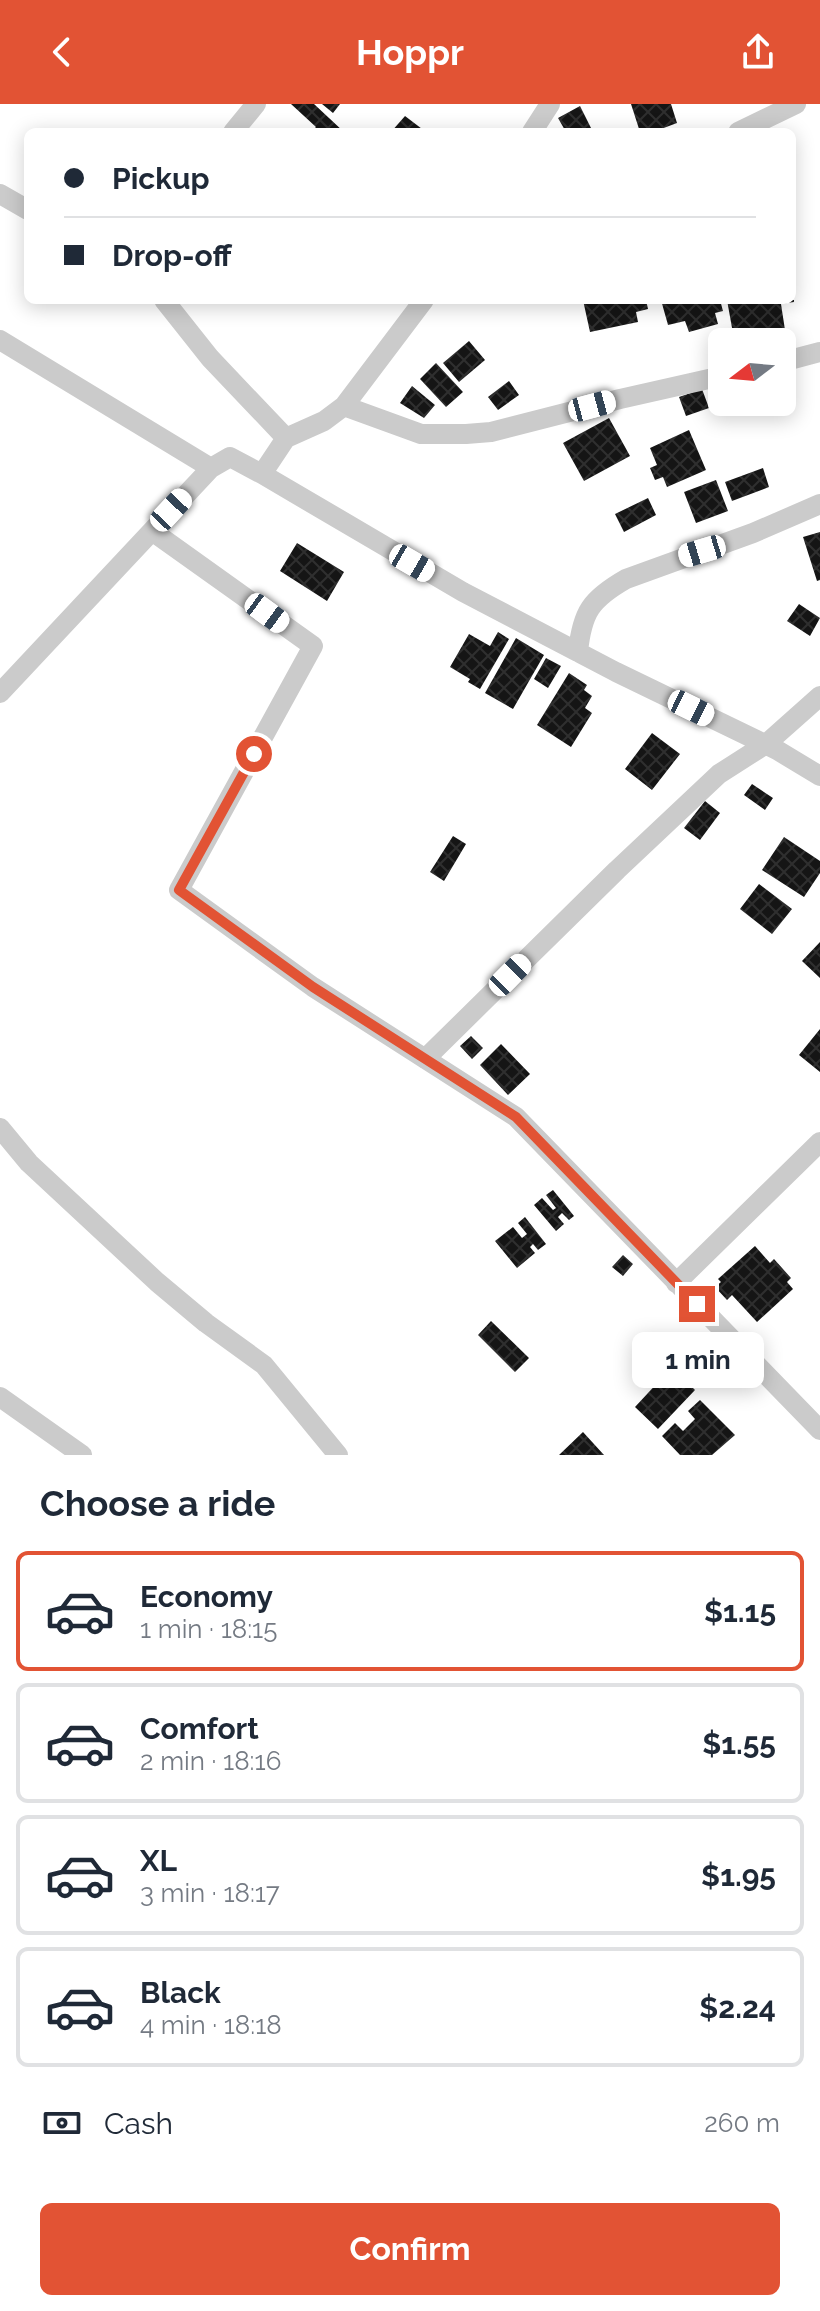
<!DOCTYPE html>
<meta charset="utf-8">
<style>
:root{--surface:#fff;--page:#f2f2f3;--text:#1f2937;--muted:#747a83;--line:#e0e1e3;--accent:#e25334}
body{margin:0;font-family:Raleway,sans-serif;background:var(--page);color:var(--text);height:100vh;display:flex;flex-direction:column;font-size:30px;white-space:nowrap}
*{box-sizing:border-box;margin:0}
p{font-size:26px;color:var(--muted)}
.icon{flex:none;width:44px;height:44px;fill:none;stroke:currentColor;stroke-width:2;stroke-linecap:round;stroke-linejoin:round}
.map{position:relative;height:1351px;overflow:hidden}
.drawer{display:flex;flex-direction:column;background:var(--surface);flex:1}
.drawer>*{flex:none}
.banner{position:absolute;left:24px;top:24px;width:772px;height:176px;border-radius:12px;box-shadow:0 4px 20px #0003;display:grid;align-content:center;height:176px;padding:0 40px;background:var(--surface)}
.needle{width:52px;rotate:254deg}
.tools{position:absolute;left:708px;top:224px;display:grid;gap:16px}
.tools a{display:grid;place-items:center;width:88px;height:88px;border-radius:12px;background:var(--surface);box-shadow:0 4px 20px #0003;font-size:40px}
.end{position:absolute;width:36px;height:36px;margin:-18px;border:10px solid #e25334;background:#fff;box-shadow:0 0 0 4px #fff}
.from{border-radius:50%}
.bubble{position:absolute;height:56px;border-radius:12px;background:var(--surface);box-shadow:0 4px 20px #0003;font-size:26px;font-weight:700;line-height:56px;text-align:center}
.car{position:absolute;width:24px;height:48px;margin:-24px -12px;border-radius:10px;box-shadow:0 0 6px 2px #0007;background:linear-gradient(#fff 24%,#345 0 40%,#fff 0 76%,#345 0 86%,#fff 0)}
.banner b{display:flex;align-items:center;gap:28px;height:76px;font-size:30px}
.banner b+b{border-top:2px solid var(--line)}
.banner i{width:20px;height:20px;background:var(--text)}
ul{padding:0;list-style:none}
li{display:flex;align-items:center;gap:24px;height:120px;margin:0 16px 12px;padding:0 24px;border:4px solid var(--line);border-radius:12px}
li div{flex:1}
li b{display:block;font-size:30px}
li em{font-style:normal;font-weight:700}
li.on{border-color:var(--accent)}
li>.icon{width:72px;height:72px;stroke-width:1.5}
h2{padding:0 40px;font-size:36px;line-height:96px}
.pay{display:flex;align-items:center;gap:20px;height:88px;padding:0 40px;font-size:30px}
.pay p{margin-inline-start:auto}
.button{display:flex;gap:16px;margin-top:auto;padding:16px 40px}
.button a{flex:1;height:92px;border-radius:12px;background:var(--accent);color:#fff;font-size:32px;font-weight:700;line-height:92px;text-align:center}
header{display:flex;justify-content:space-between;align-items:center;height:104px;padding:0 40px;background:var(--accent);color:#fff;font-size:36px;font-weight:700}
.map>svg:first-child{display:block}
</style>
<header><svg class="icon" aria-label="back" viewBox="0 0 24 24"><path d="M15 5l-7 7 7 7"/></svg>Hoppr<svg class="icon" aria-label="share" viewBox="0 0 24 24"><path d="M12 15V3M7 8l5-5 5 5M5 13v7h14v-7"/></svg></header>
<div class="map">
<svg width="820" height="1351" viewBox="0 0 820 1351">
<defs>
<pattern id="building-cross-hatch" width="8" height="8" patternUnits="userSpaceOnUse" patternTransform="scale(2)"><rect width="8" height="8" fill="#151515"/><path d="M0 0l8 8M0 8l8-8" fill="none" stroke="#2f2f2f"/></pattern>
</defs>
<rect width="100%" height="100%" fill="#fff"/>
<path fill="url(#building-cross-hatch)" d="M 291,0 L 314,0 L 344,28 L 311,28 L 316,23 Z
M 322,0 L 340,0 L 333,9 Z
M 631,0 L 671,0 L 677,19 L 653,28 L 640,28 Z
M 580,2 L 593,28 L 566,28 L 558,14 Z
M 405,12 L 426,28 L 391,28 Z
M 583,196 L 646,196 L 648,205 L 636,208 L 638,218 L 590,228 Z
M 661,196 L 720,196 L 723,207 L 715,209 L 718,220 L 689,228 L 685,217 L 668,221 Z
M 727,196 L 794,196 L 794,198 L 781,200 L 785,226 L 734,235 Z
M 469,237 L 485,256 L 459,278 L 443,259 Z
M 436,259 L 463,288 L 446,303 L 420,275 Z
M 509,277 L 519,291 L 498,306 L 488,293 Z
M 412,282 L 435,301 L 424,314 L 400,299 Z
M 702,285 L 709,304 L 686,312 L 679,293 Z
M 609,314 L 630,352 L 584,377 L 563,339 Z
M 689,326 L 706,366 L 667,383 L 663,373 L 655,376 L 650,364 L 657,361 L 650,344 Z
M 763,364 L 769,383 L 732,397 L 725,378 Z
M 716,376 L 728,407 L 696,419 L 684,388 Z
M 648,394 L 656,411 L 624,428 L 615,410 Z
M 820,428 L 820,476 L 817,477 L 803,433 Z
M 297,439 L 344,468 L 327,497 L 280,467 Z
M 799,500 L 820,514 L 810,532 L 787,517 Z
M 498,528 L 509,535 L 480,585 L 468,578 L 470,575 L 450,563 L 469,530 L 490,542 Z
M 516,534 L 544,551 L 513,605 L 485,589 Z
M 546,554 L 561,562 L 548,584 L 534,575 Z
M 569,569 L 587,581 L 584,586 L 592,592 L 585,604 L 592,609 L 571,643 L 537,621 Z
M 652,629 L 680,650 L 652,686 L 625,665 Z
M 752,680 L 773,694 L 765,706 L 744,691 Z
M 705,697 L 720,709 L 700,736 L 684,724 Z
M 453,732 L 466,740 L 444,777 L 430,768 Z
M 784,733 L 820,757 L 820,769 L 804,793 L 762,766 Z
M 759,780 L 792,805 L 772,830 L 740,805 Z
M 820,838 L 820,874 L 802,857 Z
M 820,925 L 820,968 L 799,951 Z
M 471,932 L 483,944 L 472,955 L 460,942 Z
M 501,940 L 530,970 L 508,991 L 480,961 Z
M 553,1086 L 574,1112 L 569,1116 L 562,1109 L 558,1113 L 564,1120 L 556,1127 L 534,1101 L 542,1094 L 553,1106 L 556,1104 L 546,1091 Z
M 525,1113 L 546,1140 L 538,1146 L 533,1140 L 530,1143 L 535,1149 L 517,1164 L 495,1137 L 513,1123 L 522,1134 L 527,1130 L 518,1119 Z
M 755,1142 L 770,1159 L 774,1155 L 791,1174 L 787,1178 L 793,1185 L 757,1218 L 732,1191 L 727,1196 L 715,1183 L 721,1178 L 718,1175 Z
M 623,1151 L 633,1160 L 623,1172 L 612,1163 Z
M 491,1217 L 529,1254 L 515,1268 L 478,1231 Z
M 672,1263 L 695,1286 L 658,1325 L 635,1303 Z
M 700,1296 L 735,1331 L 712,1351 L 680,1351 L 662,1332 L 675,1319 L 683,1327 L 695,1315 L 688,1307 Z
M 583,1328 L 604,1351 L 559,1351 Z"/>
<g fill="none" stroke-linecap="round" stroke-linejoin="round">
<path stroke="#cbcbcb" stroke-width="20" d="M 233,28 L 256,0
M 532,28 L 550,0
M 738,28 L 796,0
M 0,90 L 28,106
M 164,196 L 210,254 L 286,334
M 0,236 L 211,364
M 782,258 L 820,248
M 344,302 L 421,330 L 466,330 L 491,328 L 620,295 L 722,272
M 262,370 L 463,488 L 616,568 L 777,646 L 820,672
M 152,427 L 313,542 L 179,786 L 313,883 L 516,1013 L 820,1326
M 578,548 C 582,508 591,495 626,475 L 753,429 L 820,400
M 0,589 L 211,364 L 230,353 L 262,370 L 286,334 L 324,317 L 344,302 L 424,196
M 425,955 L 617,766 L 719,670 L 766,640 L 820,592
M 0,1024 L 29,1059 L 157,1178 L 206,1219 L 264,1261 L 338,1351
M 676,1179 L 820,1038
M 0,1293 L 82,1351"/>
</g>
<g fill="none" stroke-linecap="round" stroke-linejoin="round">
<path stroke="#e25334" stroke-width="10" d="M 254,650 L 179,786 L 313,883 L 516,1013 L 697,1200"/>
</g>
</svg>
<div class="tools">
<a><svg class="needle" viewBox="-14 -14 28 28"><path d="M0-13l5 13h-10z" fill="#e53935"/><path d="M0 13l5-13h-10z" fill="#747a83"/></svg></a>
</div>
<i class="end from" style="left:254px;top:650px"></i>
<i class="end" style="left:697px;top:1200px"></i>
<div class="bubble" style="left:632px;top:1228px;width:132px">1 min</div>
<i class="car" style="left:592px;top:302px;rotate:75deg"></i>
<i class="car" style="left:171px;top:406px;rotate:43deg"></i>
<i class="car" style="left:702px;top:447px;rotate:253deg"></i>
<i class="car" style="left:412px;top:459px;rotate:120deg"></i>
<i class="car" style="left:267px;top:509px;rotate:126deg"></i>
<i class="car" style="left:691px;top:604px;rotate:116deg"></i>
<i class="car" style="left:510px;top:871px;rotate:45deg"></i>
<div class="banner">
<b><i class="from"></i>Pickup</b>
<b><i></i>Drop-off</b>
</div>
</div>
<section class="drawer">
<h2>Choose a ride</h2>
<ul>
<li class="on"><svg class="icon" aria-label="car" viewBox="0 0 24 24"><path d="M5 17H2v-5l4-1 3-4h7l3 4 3 1v5h-3M9 17h6M6 11h13"/><circle cx="7" cy="17" r="2"/><circle cx="17" cy="17" r="2"/></svg><div><b>Economy</b><p>1 min · 18:15</p></div><em>$1.15</em></li>
<li><svg class="icon" aria-label="car" viewBox="0 0 24 24"><path d="M5 17H2v-5l4-1 3-4h7l3 4 3 1v5h-3M9 17h6M6 11h13"/><circle cx="7" cy="17" r="2"/><circle cx="17" cy="17" r="2"/></svg><div><b>Comfort</b><p>2 min · 18:16</p></div><em>$1.55</em></li>
<li><svg class="icon" aria-label="car" viewBox="0 0 24 24"><path d="M5 17H2v-5l4-1 3-4h7l3 4 3 1v5h-3M9 17h6M6 11h13"/><circle cx="7" cy="17" r="2"/><circle cx="17" cy="17" r="2"/></svg><div><b>XL</b><p>3 min · 18:17</p></div><em>$1.95</em></li>
<li><svg class="icon" aria-label="car" viewBox="0 0 24 24"><path d="M5 17H2v-5l4-1 3-4h7l3 4 3 1v5h-3M9 17h6M6 11h13"/><circle cx="7" cy="17" r="2"/><circle cx="17" cy="17" r="2"/></svg><div><b>Black</b><p>4 min · 18:18</p></div><em>$2.24</em></li>
</ul>
<div class="pay"><svg class="icon" aria-label="cash" viewBox="0 0 24 24"><path d="M3 7h18v10H3z"/><circle cx="12" cy="12" r="2"/></svg>Cash<p>260 m</p></div>
<div class="button"><a>Confirm</a></div>
</section>
